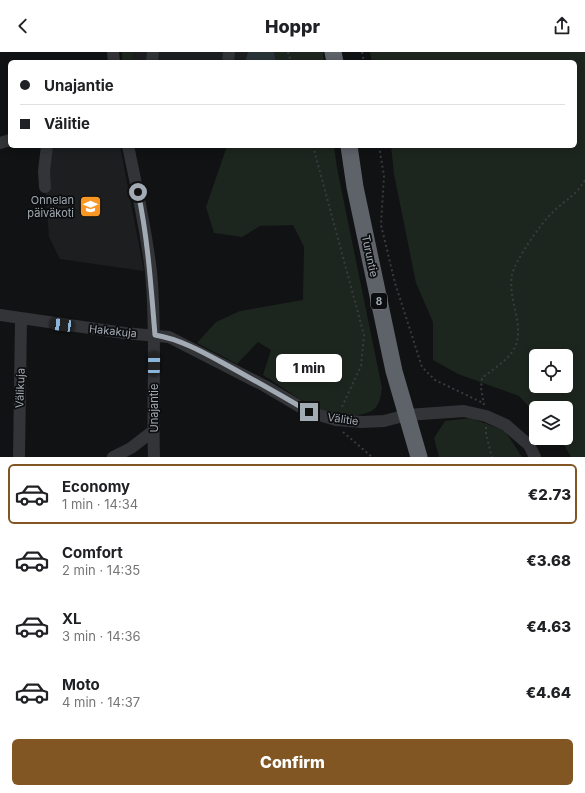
<!DOCTYPE html>
<meta charset="utf-8">
<style>
:root{--surface:#fff;--page:#f2f2f2;--text:#202124;--muted:#757577;--line:#e0e0e0;--accent:#825623}
body{margin:0;font-family:Inter,sans-serif;background:var(--page);color:var(--text);height:100vh;display:flex;flex-direction:column;font-size:15px;white-space:nowrap}
*{box-sizing:border-box;margin:0}
p{font-size:13px;color:var(--muted)}
.icon{flex:none;width:22px;height:22px;fill:none;stroke:currentColor;stroke-width:2;stroke-linecap:round;stroke-linejoin:round}
.map{position:relative;height:405px;overflow:hidden}
.sheet{display:flex;flex-direction:column;background:var(--surface);flex:1}
.sheet>*{flex:none}
.banner{position:absolute;left:8px;top:8px;width:569px;height:88px;border-radius:6px;box-shadow:0 2px 10px #0003;display:grid;align-content:center;height:88px;padding:0 12px;background:var(--surface)}
.buttons{position:absolute;left:529px;top:297px;display:grid;gap:8px}
.buttons a{display:grid;place-items:center;width:44px;height:44px;border-radius:6px;background:var(--surface);box-shadow:0 2px 10px #0003;font-size:20px}
.end{position:absolute;width:18px;height:18px;margin:-9px;border:5px solid #a2aab4;background:#111;box-shadow:0 0 0 2px #111}
.from{border-radius:50%}
.bubble{position:absolute;height:28px;border-radius:6px;background:var(--surface);box-shadow:0 2px 10px #0003;font-size:13px;font-weight:800;line-height:28px;text-align:center}
.car{position:absolute;width:12px;height:24px;margin:-12px -6px;border-radius:5px;box-shadow:0 0 3px 1px #0007;background:linear-gradient(#222 24%,#8ab4d8 0 40%,#222 0 76%,#8ab4d8 0 86%,#222 0)}
.banner b{display:flex;align-items:center;gap:14px;height:38px;font-size:15px}
.banner b+b{border-top:1px solid var(--line)}
.banner i{width:10px;height:10px;background:var(--text)}
ul{padding:7px 0 0;list-style:none}
li{display:flex;align-items:center;gap:12px;height:60px;margin:0 8px 6px;padding:0 4px;border:2px solid transparent;border-radius:6px}
li div{flex:1}
li b{display:block;font-size:15px}
li em{font-style:normal;font-weight:800}
li.selected{border-color:var(--accent)}
li>.icon{width:36px;height:36px;stroke-width:1.5}
.action{display:flex;gap:8px;margin-top:auto;padding:8px 12px}
.action a{flex:1;height:46px;border-radius:6px;background:var(--accent);color:#fff;font-size:16px;font-weight:800;line-height:46px;text-align:center}
header{display:flex;justify-content:space-between;align-items:center;height:52px;padding:0 12px;background:var(--surface);font-size:18px;font-weight:800}
.map>svg:first-child{display:block}
</style>
<header><svg class="icon" aria-label="back" viewBox="0 0 24 24"><path d="M15 5l-7 7 7 7"/></svg>Hoppr<svg class="icon" aria-label="share" viewBox="0 0 24 24"><path d="M12 15V3M7 8l5-5 5 5M5 13v7h14v-7"/></svg></header>
<div class="map">
<svg width="585" height="405" viewBox="0 0 585 405">
<rect width="100%" height="100%" fill="#111213"/>
<path fill="#1d1e20" d="M 122,0 L 248,0 L 245,10 L 122,10 Z
M 47,94 L 120,94 L 144,219 L 60,207 L 49,185 L 44,119 Z"/>
<path fill="#1d261e" fill-rule="evenodd" d="M 122,0 L 133,0 L 132,10 L 122,10 Z
M 274,0 L 323,0 L 324,10 L 276,10 Z
M 370,0 L 585,0 L 585,405 L 571,405 L 560,386 L 566,386 L 566,356 L 536,356 L 536,362 L 519,344 L 458,322 L 433,308 L 433,270 L 416,231 L 394,122 L 391,94 L 575,94 L 575,10 L 372,10 ZM 536,304 L 566,304 L 566,334 L 536,334 Z
M 227,94 L 243,96 L 248,94 L 334,94 L 337,116 L 382,336 C 381,343 380,353 373,358 C 361,366 334,365 322,359 C 301,349 282,335 263,323 L 271,298 L 258,290 L 237,312 L 197,291 L 216,270 L 240,259 L 303,248 L 304,195 L 293,173 L 260,174 L 242,185 L 214,181 L 206,155 Z
M 471,366 L 505,379 L 522,405 L 439,405 L 434,386 L 445,369 Z"/>
<path fill="#293439" d="M 248,0 L 274,0 L 276,10 L 245,10 Z"/>
<g fill="none" stroke-linecap="round" stroke-linejoin="round">
<path stroke="#383b3f" stroke-width="2" stroke-dasharray="2 3" stroke-linecap="butt" d="M 288,0 L 291,10
M 362,0 L 364,10
M 313,94 L 364,283 L 361,314 L 341,357
M 379,94 L 384,124 L 381,173 L 395,231 L 422,315 L 435,328 L 481,350
M 484,353 L 481,336 L 482,326 C 492,318 505,310 512,300 C 528,278 507,249 512,223 C 515,208 542,170 553,160 C 567,146 574,146 585,128
M 486,375 L 486,382 L 492,405
M 343,380 L 372,405"/>
<path stroke="#323438" stroke-width="12" d="M 113,0 L 114,10
M 152,10 L 153,0
M 228,10 L 229,0
M 0,91 L 10,88
M 128,94 C 137,136 146,177 151,220 C 157,281 152,343 154,405
M 45,135 L 44,119 L 47,94
M 0,263 L 124,281 L 169,285 L 265,334 L 309,360 L 336,368 L 362,370 L 384,369 L 407,363 L 464,359 L 486,364 L 506,373 L 529,393 L 535,405
M 19,405 L 21,267
M 113,405 L 131,396 L 153,379"/>
<path stroke="#5e6269" stroke-width="17" d="M 333,0 L 335,10
M 349,94 L 355,135 L 394,319 L 419,405"/>
</g>
<g fill="none" stroke-linecap="round" stroke-linejoin="round">
<path stroke="#a2aab4" stroke-width="5" d="M 138,140 C 148,187 151,235 155,283 C 179,287 201,299 223,311 C 252,327 281,343 309,360"/>
</g>
<defs>
<symbol id="school-square" viewBox="-11 -11 22 22"><rect x="-9" y="-9" width="18" height="18" rx="4" fill="#fa9722" stroke="#0c0d0e"/><path d="M0-5L7-2L0 1L-7-2ZM-4 1L0 2.5L4 1V4Q0 6-4 4Z" fill="#fff"/></symbol>
</defs>
<g fill-rule="evenodd">
<use href="#school-square" x="78" y="142" width="25" height="25"/>
</g>
<g text-anchor="middle" stroke-width="3.5" stroke-linejoin="round" paint-order="stroke">
<rect fill="#0c0d0e" stroke="#757b82" stroke-width="1" x="371" y="241" width="16" height="16" rx="3"/>
<g font-size="10" font-weight="bold" fill="#a2aab4">
<text x="379" y="253">8</text>
</g>
<g font-size="11" fill="#a2aab4" stroke="#0c0d0e" text-anchor="end">
<text x="74" y="152">Onnelan<tspan x="74" dy="13">päiväkoti</tspan></text>
</g>
<g font-size="11" fill="#a2aab4" stroke="#0c0d0e">
<text transform="translate(370 204) rotate(78)" y="4">Turuntie</text>
<text transform="translate(113 279) rotate(6)" y="4">Hakakuja</text>
<text transform="translate(20 336) rotate(-88)" y="4">Välikuja</text>
<text transform="translate(154 356) rotate(-90)" y="4">Unajantie</text>
<text transform="translate(343 367) rotate(8)" y="4">Välitie</text>
</g>
</g>
</svg>
<div class="buttons">
<a><svg class="icon" aria-label="locate" viewBox="0 0 24 24"><circle cx="12" cy="12" r="6"/><path d="M12 2v4M12 18v4M2 12h4M18 12h4"/></svg></a>
<a><svg class="icon" aria-label="layers" viewBox="0 0 24 24"><path d="M12 4l9 5-9 5-9-5zM3 14l9 5 9-5"/></svg></a>
</div>
<i class="end from" style="left:138px;top:140px"></i>
<i class="end" style="left:309px;top:360px"></i>
<div class="bubble" style="left:276px;top:302px;width:66px">1 min</div>
<i class="car" style="left:62px;top:273px;rotate:277deg"></i>
<i class="car" style="left:154px;top:312px;rotate:1deg"></i>
<div class="banner">
<b><i class="from"></i>Unajantie</b>
<b><i></i>Välitie</b>
</div>
</div>
<section class="sheet">
<ul>
<li class="selected"><svg class="icon" aria-label="car" viewBox="0 0 24 24"><path d="M5 17H2v-5l4-1 3-4h7l3 4 3 1v5h-3M9 17h6M6 11h13"/><circle cx="7" cy="17" r="2"/><circle cx="17" cy="17" r="2"/></svg><div><b>Economy</b><p>1 min · 14:34</p></div><em>€2.73</em></li>
<li><svg class="icon" aria-label="car" viewBox="0 0 24 24"><path d="M5 17H2v-5l4-1 3-4h7l3 4 3 1v5h-3M9 17h6M6 11h13"/><circle cx="7" cy="17" r="2"/><circle cx="17" cy="17" r="2"/></svg><div><b>Comfort</b><p>2 min · 14:35</p></div><em>€3.68</em></li>
<li><svg class="icon" aria-label="car" viewBox="0 0 24 24"><path d="M5 17H2v-5l4-1 3-4h7l3 4 3 1v5h-3M9 17h6M6 11h13"/><circle cx="7" cy="17" r="2"/><circle cx="17" cy="17" r="2"/></svg><div><b>XL</b><p>3 min · 14:36</p></div><em>€4.63</em></li>
<li><svg class="icon" aria-label="car" viewBox="0 0 24 24"><path d="M5 17H2v-5l4-1 3-4h7l3 4 3 1v5h-3M9 17h6M6 11h13"/><circle cx="7" cy="17" r="2"/><circle cx="17" cy="17" r="2"/></svg><div><b>Moto</b><p>4 min · 14:37</p></div><em>€4.64</em></li>
</ul>
<div class="action"><a>Confirm</a></div>
</section>
